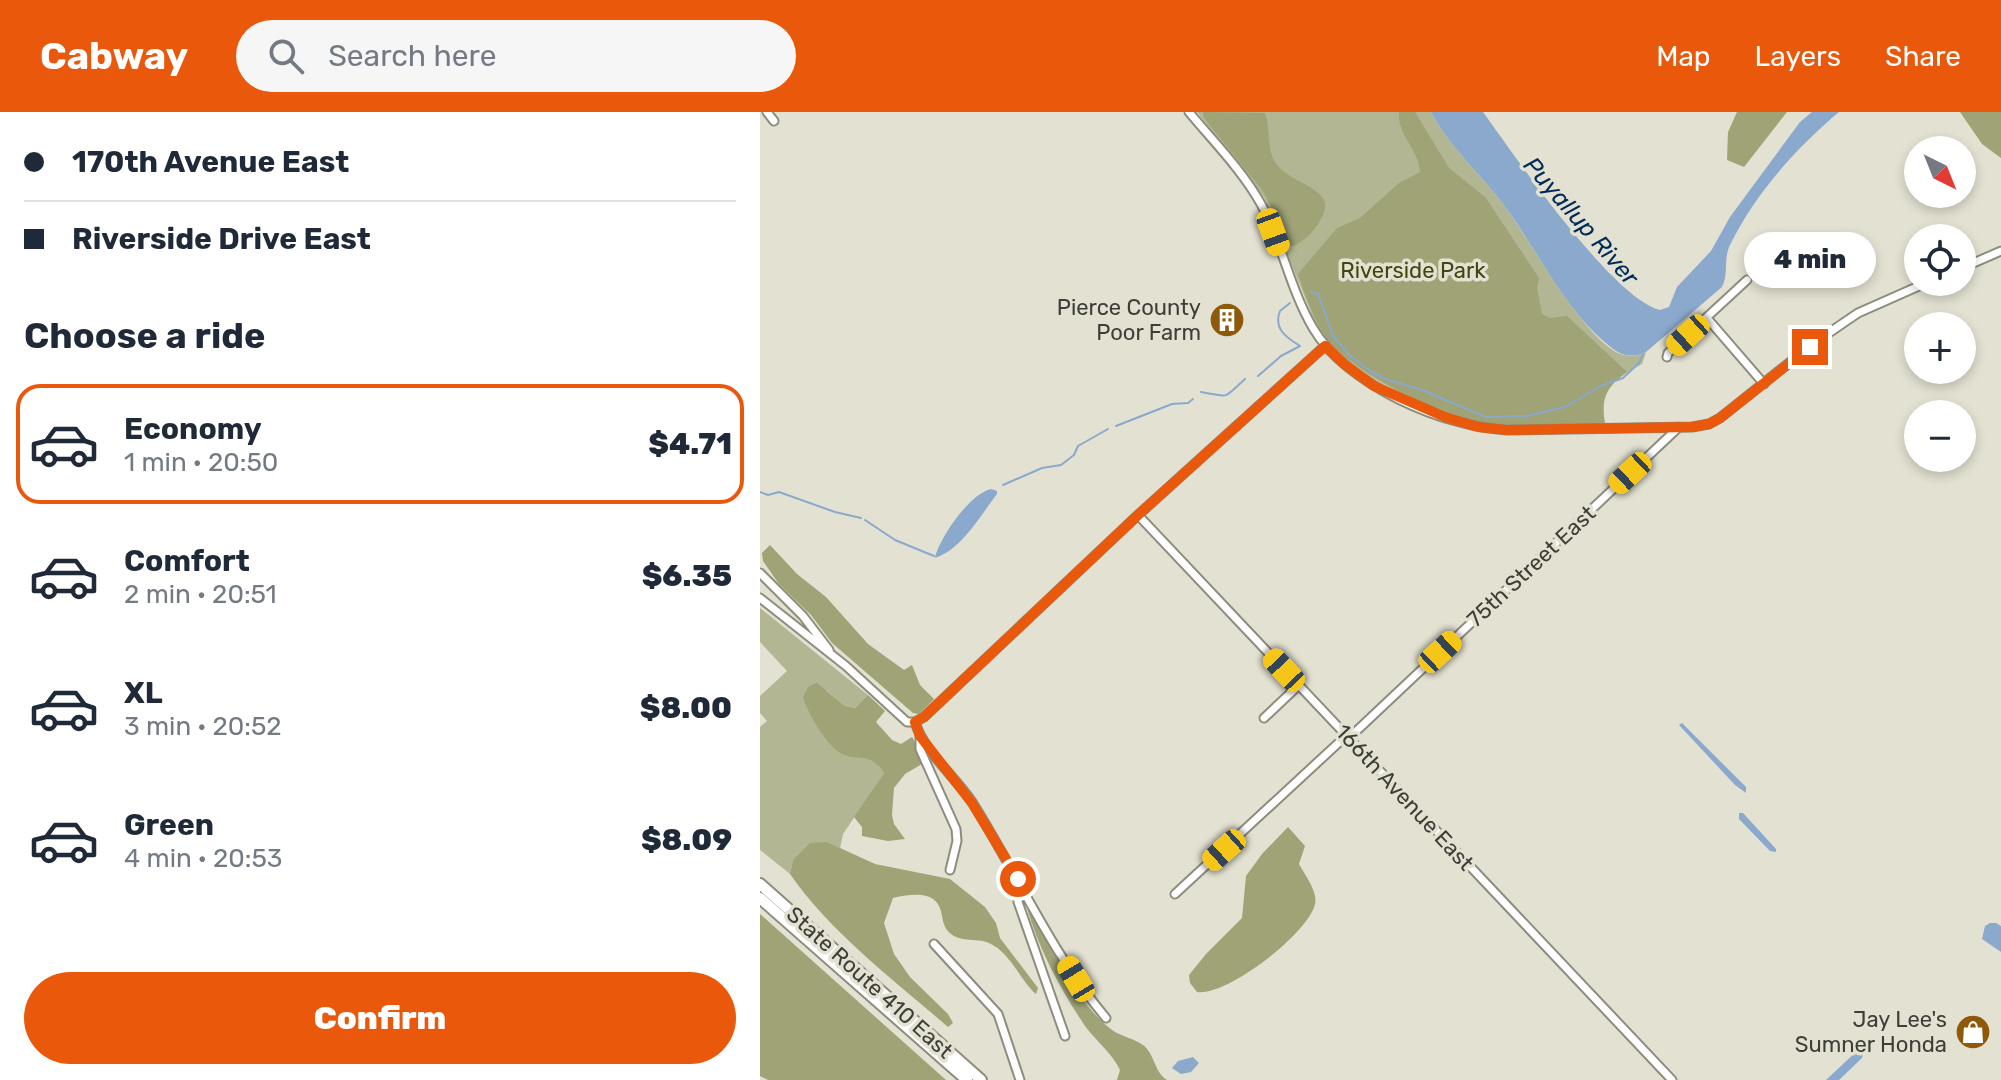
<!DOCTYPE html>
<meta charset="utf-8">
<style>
:root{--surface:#fff;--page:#f6f6f7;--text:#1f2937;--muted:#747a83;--line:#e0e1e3;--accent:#ea580c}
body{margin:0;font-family:Rubik,sans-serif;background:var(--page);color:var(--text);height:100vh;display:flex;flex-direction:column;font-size:30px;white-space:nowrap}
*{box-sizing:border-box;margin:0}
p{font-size:26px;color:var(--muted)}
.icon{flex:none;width:44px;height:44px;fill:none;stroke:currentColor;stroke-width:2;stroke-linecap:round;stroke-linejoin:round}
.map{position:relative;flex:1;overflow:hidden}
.panel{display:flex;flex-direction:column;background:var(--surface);width:760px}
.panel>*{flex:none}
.banner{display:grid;align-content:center;height:176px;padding:0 24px;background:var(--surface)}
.needle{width:52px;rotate:137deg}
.controls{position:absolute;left:1144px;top:24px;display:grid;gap:16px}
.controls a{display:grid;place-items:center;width:72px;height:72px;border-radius:50%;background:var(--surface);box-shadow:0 4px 12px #0003;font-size:40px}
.end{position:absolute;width:36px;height:36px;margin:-18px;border:10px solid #ea580c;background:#fff;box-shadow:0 0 0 4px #fff}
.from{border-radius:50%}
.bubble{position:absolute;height:56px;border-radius:28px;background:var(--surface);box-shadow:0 4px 12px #0003;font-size:26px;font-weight:800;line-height:56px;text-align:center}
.car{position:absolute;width:24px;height:48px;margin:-24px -12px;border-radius:10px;box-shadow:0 0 6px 2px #0007;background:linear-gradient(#f5c518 24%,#345 0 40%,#f5c518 0 76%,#345 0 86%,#f5c518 0)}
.banner b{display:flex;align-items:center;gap:28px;height:76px;font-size:30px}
.banner b+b{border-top:2px solid var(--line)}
.banner i{width:20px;height:20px;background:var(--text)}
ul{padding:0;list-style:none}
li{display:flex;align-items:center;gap:24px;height:120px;margin:0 16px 12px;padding:0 8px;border:4px solid transparent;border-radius:24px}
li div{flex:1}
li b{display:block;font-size:30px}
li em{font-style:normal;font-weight:800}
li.current{border-color:var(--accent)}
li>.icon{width:72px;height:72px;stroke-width:1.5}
h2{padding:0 24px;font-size:36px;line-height:96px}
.cta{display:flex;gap:16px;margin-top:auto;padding:16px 24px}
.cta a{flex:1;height:92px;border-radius:48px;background:var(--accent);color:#fff;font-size:32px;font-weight:800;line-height:92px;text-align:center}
header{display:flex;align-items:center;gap:48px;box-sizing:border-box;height:112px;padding:0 40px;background:var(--accent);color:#fff}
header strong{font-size:38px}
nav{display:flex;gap:44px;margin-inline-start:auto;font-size:28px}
.search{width:560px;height:72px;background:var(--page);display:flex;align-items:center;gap:20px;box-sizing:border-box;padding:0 28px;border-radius:44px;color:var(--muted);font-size:30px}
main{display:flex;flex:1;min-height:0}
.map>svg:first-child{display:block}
</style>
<header>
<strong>Cabway</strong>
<div class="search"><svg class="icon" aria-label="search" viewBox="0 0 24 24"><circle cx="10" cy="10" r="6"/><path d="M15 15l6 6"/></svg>Search here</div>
<nav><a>Map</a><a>Layers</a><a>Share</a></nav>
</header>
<main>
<section class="panel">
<div class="banner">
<b><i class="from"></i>170th Avenue East</b>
<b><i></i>Riverside Drive East</b>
</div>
<h2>Choose a ride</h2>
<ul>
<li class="current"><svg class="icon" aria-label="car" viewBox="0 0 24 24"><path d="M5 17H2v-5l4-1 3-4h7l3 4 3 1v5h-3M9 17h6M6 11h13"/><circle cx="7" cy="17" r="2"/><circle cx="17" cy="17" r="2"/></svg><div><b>Economy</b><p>1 min · 20:50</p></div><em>$4.71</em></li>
<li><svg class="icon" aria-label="car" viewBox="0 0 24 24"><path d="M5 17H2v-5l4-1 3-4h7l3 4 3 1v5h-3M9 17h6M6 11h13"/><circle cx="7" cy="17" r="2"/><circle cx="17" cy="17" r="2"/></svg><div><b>Comfort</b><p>2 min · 20:51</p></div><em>$6.35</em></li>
<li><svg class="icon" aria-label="car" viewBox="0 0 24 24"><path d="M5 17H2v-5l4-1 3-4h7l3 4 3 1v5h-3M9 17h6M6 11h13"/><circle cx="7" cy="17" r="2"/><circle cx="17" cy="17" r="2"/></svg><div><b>XL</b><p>3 min · 20:52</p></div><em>$8.00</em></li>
<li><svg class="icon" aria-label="car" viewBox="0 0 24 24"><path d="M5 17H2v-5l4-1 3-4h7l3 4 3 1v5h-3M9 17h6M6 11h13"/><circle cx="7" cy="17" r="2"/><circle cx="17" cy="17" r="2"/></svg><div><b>Green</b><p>4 min · 20:53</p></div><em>$8.09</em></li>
</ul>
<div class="cta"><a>Confirm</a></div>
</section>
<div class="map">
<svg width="1241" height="968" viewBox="0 0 1241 968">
<rect width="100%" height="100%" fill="#e3e1d1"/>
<path fill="#b2b692" d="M 437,0 L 671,0 C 689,34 717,58 740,88 C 770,127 817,217 856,240 C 866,245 876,245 886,240 L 882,252 C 854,267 839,278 845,312 C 807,313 767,317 729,314 C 708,312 690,303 671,295 C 625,275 587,256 557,215 L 504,85 Z
M 0,496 L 108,583 L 95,596 L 85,594 L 66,578 L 96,644 C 111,646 116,649 124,661 L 83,722 L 80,736 L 67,730 L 33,748 L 30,762 L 0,738 L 0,615 L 7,609 L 0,601 L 0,584 L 27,559 L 0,530 Z"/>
<path fill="#9fa376" d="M 443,0 L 505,1 C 511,17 506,36 515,50 C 528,69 555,72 564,88 C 571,102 544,134 531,134 L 503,79 L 444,6 Z
M 639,0 L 655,0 L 689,56 L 725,85 L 779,166 L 777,176 L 782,202 L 790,206 L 807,204 L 867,260 C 846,276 840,285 845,312 C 806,312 763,316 723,310 C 681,304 589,259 565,224 C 553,205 545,183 538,162 L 577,116 L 600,106 L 639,71 L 660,60 C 659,37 637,23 639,0 Z
M 977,0 L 1027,0 L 984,55 L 967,48 L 968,20 Z
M 1200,0 L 1241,0 L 1241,46 L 1222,32 Z
M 10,433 L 37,462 L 66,485 L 108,532 L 144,558 L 152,553 L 160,573 L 174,587 L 159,602 L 153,601 L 72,531 L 51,503 L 19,472 L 3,449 L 2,441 Z
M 57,571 L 85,594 L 95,596 L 108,583 L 125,599 L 116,610 L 132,628 L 141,632 L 152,625 C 157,632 158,643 162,652 L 145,662 L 134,676 L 132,703 L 134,712 L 145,727 L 128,729 L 102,724 L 102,715 L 94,705 L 124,661 C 108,637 98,652 79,640 C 66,632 47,600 43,585 L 49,574 Z
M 528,715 L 545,734 L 539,752 C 545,763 558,780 555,792 C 549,821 466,885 437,880 L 430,871 L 429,863 L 446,842 L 482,806 L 486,764 L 502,742 Z
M 67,730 L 115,752 L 190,767 L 225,795 L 236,811 L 240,826 L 278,876 L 276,882 C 259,867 251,841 229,831 C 216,825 198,832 187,818 C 182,812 183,802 179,794 C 171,778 147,783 133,786 L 124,811 L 134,842 L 150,865 L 188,902 L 193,911 L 188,915 C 135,869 70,820 30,762 L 33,748 L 50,731 Z
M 267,796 L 271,797 C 287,831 323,900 355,920 C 364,925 375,927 383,933 C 395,942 394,960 407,968 L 357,968 L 360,958 C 352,941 336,929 325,914 C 301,878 279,838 267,796 Z
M 0,802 L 186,968 L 8,968 L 0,964 Z"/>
<path fill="#8ba8cd" d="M 671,0 L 723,0 C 754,43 853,187 900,198 L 909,195 L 917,175 L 951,139 L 970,105 L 1040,10 L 1052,0 L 1079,0 C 1036,36 995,82 970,133 C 963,147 969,161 962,175 L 886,240 C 870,247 859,243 847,232 C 803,196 775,133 740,88 C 717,58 689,34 671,0 Z
M 231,377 L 237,379 L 237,382 C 220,404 202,437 175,446 C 179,427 209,382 231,377 Z
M 922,611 L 986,675 L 986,681 L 975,673 L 919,613 Z
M 979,701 L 983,701 L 1016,737 L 1016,740 L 1010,739 L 979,707 Z
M 1230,811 L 1236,811 L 1241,814 L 1241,840 L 1222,827 L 1225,814 Z
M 1098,938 L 1103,942 L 1102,946 L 1079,968 L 1066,968 Z
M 433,945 L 439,951 L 431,960 L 421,962 L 412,956 L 418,949 Z"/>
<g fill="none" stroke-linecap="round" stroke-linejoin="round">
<path stroke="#8ba8cd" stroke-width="2" d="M 551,180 L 558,182 L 573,224 L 588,242 L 610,259 L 628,268 L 662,278 L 726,305 L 767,304 L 805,295 L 841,274 L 863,266 L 879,251 L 883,242
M 498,264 L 521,244 L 540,234 C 527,226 513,217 520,199 L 530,191
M 441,280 C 470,285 462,288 485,267
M 356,314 L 412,292 L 428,291 L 433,287
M 243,373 L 282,356 L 301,353 L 314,343 L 318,334 L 348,317
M 0,380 L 8,383 L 19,380 L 75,400 L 101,406
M 105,408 L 135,428 L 174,444"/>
<defs>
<path id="minor" d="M 7,0 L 14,9
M 429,0 C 453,29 482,58 501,92 C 522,131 530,177 553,216 C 586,273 684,315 747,318 L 932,315 L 949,312 L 960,306 L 1054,231 L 1098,201 L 1168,170
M 1202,156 L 1241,139
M 947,206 L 1004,272
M 907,245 L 908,241 L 987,168
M 378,403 L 912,968
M 0,461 L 43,504 L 69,538
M 0,486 L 86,554 L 147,610 L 155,610
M 504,606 L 539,573
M 155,610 L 164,605 L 378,403 L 565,234
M 155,610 C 164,640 195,664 212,690 C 257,761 291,841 346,906
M 160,624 L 160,637 L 196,717 L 197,729 L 190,758
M 589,626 L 919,315
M 258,769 L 258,790 L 305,924
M 415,782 L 587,623
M 174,832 L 238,902 L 260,968"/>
<path id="highway" d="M 0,772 L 221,968
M 0,786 L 207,968"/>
</defs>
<use href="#minor" stroke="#8e8c7d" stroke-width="11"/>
<use href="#highway" stroke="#8e8c7d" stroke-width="14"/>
<use href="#minor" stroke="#fff" stroke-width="7"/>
<use href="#highway" stroke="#fff" stroke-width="10"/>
</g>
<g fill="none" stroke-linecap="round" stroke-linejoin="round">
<path stroke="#ea580c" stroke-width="10" d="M 258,767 L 212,691 L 160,624 L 155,610 L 164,605 L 378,403 L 565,234 L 584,252 L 614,274 L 685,305 L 718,315 L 747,318 L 932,315 L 949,312 L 960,306 L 1050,235"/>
</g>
<defs>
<symbol id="building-disc" viewBox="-11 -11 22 22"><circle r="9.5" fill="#8e5a09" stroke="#e3e1d1"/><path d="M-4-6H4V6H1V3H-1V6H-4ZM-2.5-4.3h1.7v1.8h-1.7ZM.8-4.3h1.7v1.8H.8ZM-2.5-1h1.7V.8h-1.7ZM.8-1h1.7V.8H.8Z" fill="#fff"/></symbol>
<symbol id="shop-disc" viewBox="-11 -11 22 22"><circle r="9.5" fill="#8e5a09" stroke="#e3e1d1"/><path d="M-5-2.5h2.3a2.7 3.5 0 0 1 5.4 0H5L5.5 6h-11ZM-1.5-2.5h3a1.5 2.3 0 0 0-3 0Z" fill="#fff"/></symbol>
</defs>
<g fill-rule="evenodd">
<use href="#building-disc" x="447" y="188" width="40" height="40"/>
<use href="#shop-disc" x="1193" y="900" width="40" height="40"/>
</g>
<g text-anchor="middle" stroke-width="7" stroke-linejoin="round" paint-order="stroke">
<g font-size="22" fill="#41450e" stroke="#e3e1d1">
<text x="653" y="166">Riverside Park</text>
</g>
<g font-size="22" fill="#3e3d37" stroke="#e3e1d1" text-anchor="end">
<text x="441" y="203">Pierce County<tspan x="441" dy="25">Poor Farm</tspan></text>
<text x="1187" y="915">Jay Lee's<tspan x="1187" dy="25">Sumner Honda</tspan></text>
</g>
<g font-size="22" fill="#3e3d37" stroke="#e3e1d1">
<text transform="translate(771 454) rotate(-43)" y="8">75th Street East</text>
<text transform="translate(645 685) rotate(47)" y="8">166th Avenue East</text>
<text transform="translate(110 870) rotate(42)" y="8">State Route 410 East</text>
</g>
<g font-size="24" font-style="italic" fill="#002b58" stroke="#e3e1d1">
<text transform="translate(821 109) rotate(49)" y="8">Puyallup River</text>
</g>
</g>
</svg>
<div class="controls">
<a><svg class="needle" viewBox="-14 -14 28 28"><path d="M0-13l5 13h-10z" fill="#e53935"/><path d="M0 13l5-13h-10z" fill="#747a83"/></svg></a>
<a><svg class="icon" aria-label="locate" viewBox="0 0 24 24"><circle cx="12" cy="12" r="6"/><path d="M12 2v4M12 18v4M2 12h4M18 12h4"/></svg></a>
<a>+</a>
<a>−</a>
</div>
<i class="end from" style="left:258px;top:767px"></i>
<i class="end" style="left:1050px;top:235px"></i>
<div class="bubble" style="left:984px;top:120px;width:132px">4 min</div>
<i class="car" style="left:513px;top:120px;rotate:160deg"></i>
<i class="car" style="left:928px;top:223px;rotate:228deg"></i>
<i class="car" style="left:870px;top:361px;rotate:227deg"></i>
<i class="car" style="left:680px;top:540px;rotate:47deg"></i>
<i class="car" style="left:524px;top:558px;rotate:317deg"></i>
<i class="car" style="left:464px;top:738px;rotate:228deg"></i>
<i class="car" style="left:316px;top:867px;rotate:329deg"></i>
</div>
</main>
